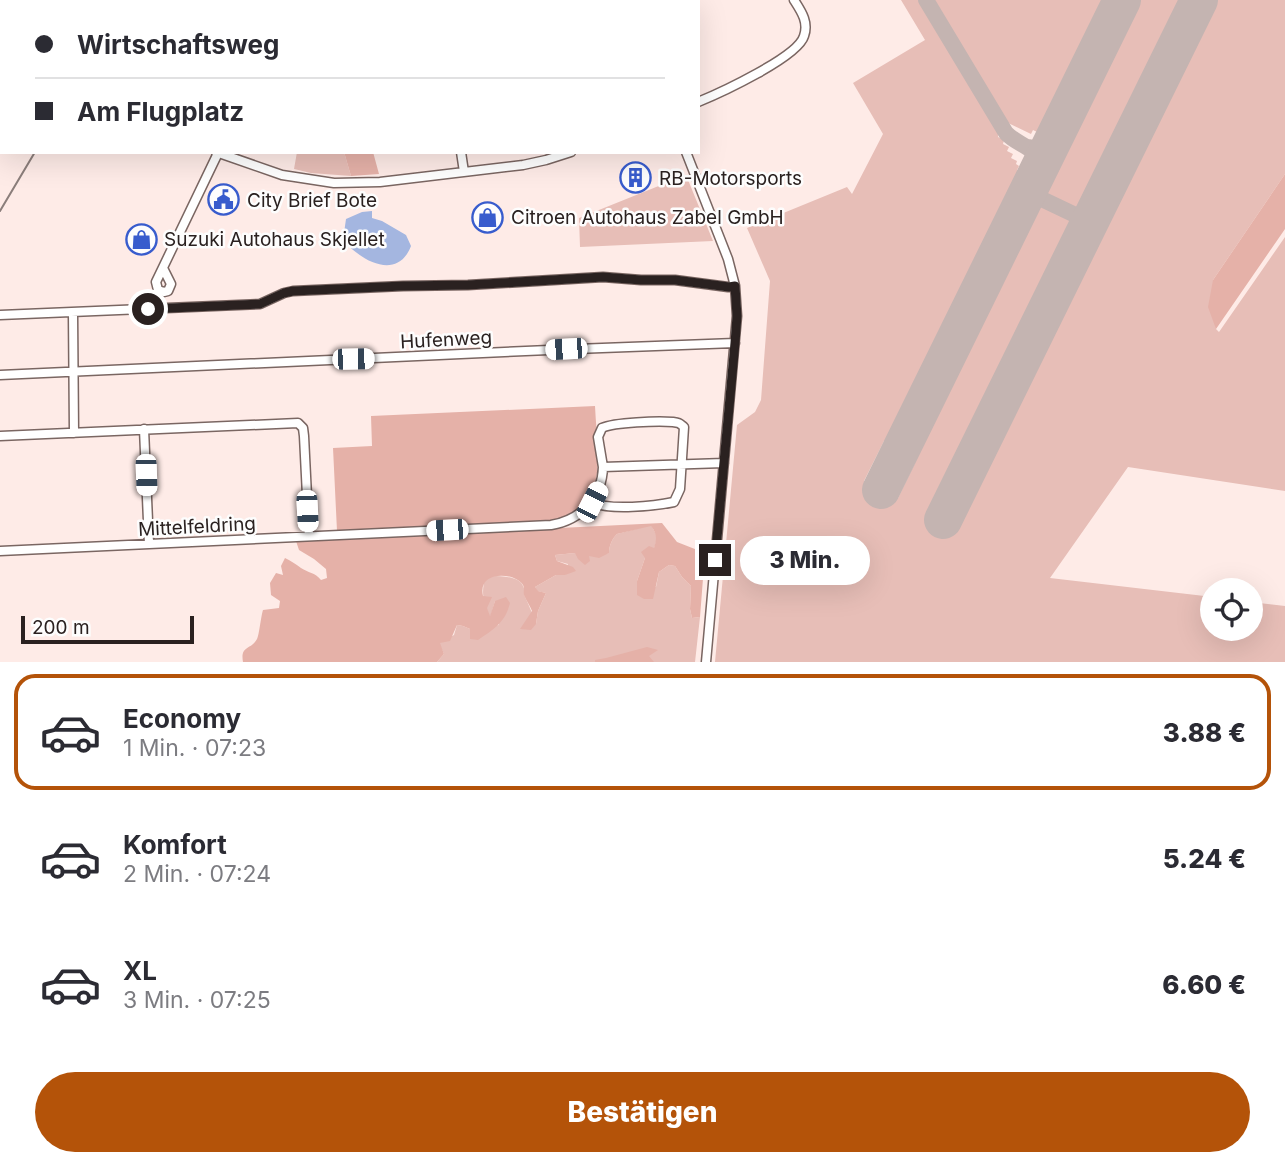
<!DOCTYPE html>
<html lang="de">
<meta charset="utf-8">
<style>
:root{--surface:#fff;--page:#f2f2f3;--text:#2b2b33;--muted:#7c7c81;--line:#e1e1e2;--accent:#b45309}
body{margin:0;font-family:Inter,sans-serif;background:var(--page);color:var(--text);height:100vh;display:flex;flex-direction:column;font-size:26px;white-space:nowrap}
*{box-sizing:border-box;margin:0}
p{font-size:23px;color:var(--muted)}
.icon{flex:none;width:38px;height:38px;fill:none;stroke:currentColor;stroke-width:2;stroke-linecap:round;stroke-linejoin:round}
.map{position:relative;height:662px;overflow:hidden}
.side{display:flex;flex-direction:column;background:var(--surface);flex:1}
.side>*{flex:none}
.guide{position:absolute;left:0px;top:0px;width:700px;height:154px;box-shadow:0 7px 28px #0002;display:grid;align-content:center;height:154px;padding:0 35px;background:var(--surface)}
.buttons{position:absolute;left:1200px;top:578px;display:grid;gap:14px}
.buttons a{display:grid;place-items:center;width:63px;height:63px;border-radius:50%;background:var(--surface);box-shadow:0 7px 28px #0002;font-size:35px}
.scale{position:absolute;left:21px;bottom:18px;width:173px;box-sizing:border-box;padding-left:7px;border:4px solid #2a2120;border-top:0;font-size:19px;line-height:24px;white-space:nowrap;color:#2a2120;-webkit-text-stroke:5px #fdfdfd;paint-order:stroke}
.end{position:absolute;width:32px;height:32px;margin:-16px;border:9px solid #2a2120;background:#fff;box-shadow:0 0 0 4px #fff}
.from{border-radius:50%}
.bubble{position:absolute;height:49px;border-radius:24px;background:var(--surface);box-shadow:0 7px 28px #0002;font-size:23px;font-weight:800;line-height:49px;text-align:center}
.car{position:absolute;width:21px;height:42px;margin:-21px -10px;border-radius:9px;box-shadow:0 0 5px 2px #0007;background:linear-gradient(#fff 24%,#345 0 40%,#fff 0 76%,#345 0 86%,#fff 0)}
.guide b{display:flex;align-items:center;gap:24px;height:66px;font-size:26px}
.guide b+b{border-top:2px solid var(--line)}
.guide i{width:18px;height:18px;background:var(--text)}
ul{padding:12px 0 0;list-style:none}
li{display:flex;align-items:center;gap:21px;height:116px;margin:0 14px 10px;padding:0 21px;border:4px solid transparent;border-radius:21px}
li div{flex:1}
li b{display:block;font-size:26px}
li em{font-style:normal;font-weight:800}
li.selected{border-color:var(--accent)}
li>.icon{width:63px;height:63px;stroke-width:1.5}
.primary-button{display:flex;gap:14px;margin-top:auto;padding:14px 35px}
.primary-button a{flex:1;height:80px;border-radius:42px;background:var(--accent);color:#fff;font-size:28px;font-weight:800;line-height:80px;text-align:center}
.map>svg:first-child{display:block}
</style>
<div class="map">
<svg width="1285" height="662" viewBox="0 0 1285 662">
<rect width="100%" height="100%" fill="#feebe7"/>
<path fill="#e7beb7" d="M 901,0 L 921,0 L 1000,132 L 998,133 L 998,137 L 1004,140 L 1003,144 L 1009,147 L 1007,151 L 1013,154 L 1011,158 L 1017,161 L 1016,164 L 1019,166 L 1017,170 L 1020,172 L 1018,175 L 1021,177 L 890,444 L 884,441 L 864,481 L 898,498 L 915,463 L 909,460 L 1135,0 L 1285,0 L 1285,174 L 1213,280 L 1216,329 L 1219,332 L 1285,237 L 1285,491 L 1128,467 L 1050,578 L 1213,597 L 1213,628 L 1251,628 L 1251,602 L 1285,606 L 1285,662 L 715,662 L 737,425 L 755,412 L 761,400 L 770,281 L 747,228 L 847,187 L 852,194 L 883,134 L 853,83 L 925,40 Z
M 932,0 L 1108,0 L 1044,130 L 1041,129 L 1039,133 L 1033,130 L 1031,134 L 1006,122 L 1005,123 Z
M 297,152 L 344,152 L 351,176 L 311,173 L 294,169 Z
M 686,175 L 713,241 L 580,247 L 579,218 Z
M 651,525 L 656,534 L 656,542 L 654,549 L 645,558 L 637,581 L 656,587 L 659,572 L 669,565 L 675,566 L 682,577 L 691,586 L 690,609 L 692,618 L 700,617 L 695,662 L 437,662 L 444,654 L 439,643 L 454,635 L 457,625 L 463,626 L 470,629 L 499,625 L 495,601 L 490,618 C 484,600 480,595 486,576 C 496,576 519,575 523,586 C 525,589 524,593 525,597 C 529,606 533,614 536,624 L 538,611 L 546,593 L 537,591 L 535,587 L 556,575 L 565,575 L 568,564 L 557,561 L 555,555 L 575,553 L 589,556 L 609,553 C 609,546 612,539 617,534 Z"/>
<path fill="#e5b1a8" d="M 223,0 L 353,0 L 355,2 L 222,2 Z
M 344,152 L 373,152 L 379,174 L 351,176 Z
M 1285,174 L 1285,229 L 1216,329 L 1208,307 L 1213,280 Z
M 595,406 C 597,455 612,508 549,521 L 337,531 L 333,448 L 372,446 L 371,416 Z
M 662,523 L 677,542 L 705,553 L 700,617 L 692,618 L 690,609 L 691,586 L 682,577 L 675,566 L 669,565 L 659,572 L 653,599 L 644,599 L 637,595 L 637,581 L 645,558 L 641,552 L 649,546 L 654,548 C 657,538 657,534 651,526 L 617,534 C 612,539 609,546 609,553 L 599,558 L 589,556 L 590,561 L 585,565 L 578,559 L 575,553 L 555,555 L 557,561 L 573,567 L 576,571 L 565,575 L 556,575 L 535,587 L 538,591 L 546,593 L 538,611 L 536,624 L 531,630 L 520,629 L 532,611 C 530,606 526,600 524,595 C 523,590 525,589 523,585 C 515,572 477,570 483,596 L 492,597 L 487,608 L 490,616 L 495,601 L 506,597 L 510,603 C 505,623 494,629 478,640 L 470,639 L 470,629 L 463,626 L 457,625 L 450,641 L 440,643 L 444,654 L 437,662 L 243,662 C 240,645 251,650 257,639 C 259,635 261,616 263,610 L 279,608 L 280,601 L 271,595 L 270,583 L 276,573 L 283,575 L 281,566 L 285,558 C 291,561 296,564 301,568 C 308,573 315,572 321,580 L 327,578 L 326,569 L 314,559 L 299,550 L 296,541 Z
M 647,647 L 658,650 L 649,656 L 654,662 L 595,662 L 595,660 L 606,658 Z"/>
<path fill="#a4b6e0" d="M 372,211 L 372,218 L 382,221 L 406,235 L 411,246 C 397,282 360,260 343,240 L 346,219 L 362,212 Z"/>
<g fill="none" stroke-linecap="round" stroke-linejoin="round">
<path stroke="#c4b4b1" stroke-width="16" d="M 926,0 L 1006,133 C 1020,148 1043,146 1037,173
M 1028,147 C 1039,150 1047,147 1054,138
M 1027,192 L 1090,222"/>
<path stroke="#c4b4b1" stroke-width="38" d="M 881,490 L 1122,0
M 943,520 L 1199,0"/>
<defs>
<path id="minor" d="M 433,0 L 433,2
M 625,0 L 626,2
M 158,2 L 159,0
M 698,102 C 720,93 798,57 804,36 C 809,22 801,11 794,0
M 216,152 L 282,175 L 334,183 L 380,182 L 523,165 L 546,160 L 571,152
M 461,152 L 464,172
M 686,152 L 728,259 L 735,286 L 737,316 L 706,662
M 163,268 L 171,284 L 168,291 L 164,292 L 158,290 L 156,282 L 218,153
M 73,313 L 74,433
M 0,315 L 260,304 L 284,293 L 293,291 L 403,286 L 468,285 L 603,277 L 641,280 L 675,280 L 728,287 L 735,286
M 0,375 L 549,350 L 735,343
M 144,429 L 149,544
M 0,436 L 298,423 L 303,428 L 304,436 L 309,536
M 592,502 C 609,511 655,506 674,502 L 680,489 L 684,427 C 679,423 680,423 673,422 C 658,421 615,422 602,428 L 598,437 L 603,467
M 0,551 L 551,525 C 581,520 602,498 603,467 L 724,463"/>
</defs>
<use href="#minor" stroke="#7a6662" stroke-width="11"/>
<use href="#minor" stroke="#fff" stroke-width="8"/>
<path stroke="#8b7e7b" stroke-width="2" d="M 126,2 L 127,0
M 0,211 L 35,152"/>
</g>
<g fill="none" stroke-linecap="round" stroke-linejoin="round">
<path stroke="#2a2120" stroke-width="9" d="M 148,309 L 260,304 L 284,293 L 293,291 L 403,286 L 468,285 L 603,277 L 641,280 L 675,280 L 729,287 L 735,286 L 737,316 L 735,343 L 715,560"/>
</g>
<defs>
<symbol id="building-ring" viewBox="-11 -11 22 22"><circle r="9.5" fill="#fdfdfd" stroke="#385ccd" stroke-width="1.5"/><path d="M-4-6H4V6H1V3H-1V6H-4ZM-2.5-4.3h1.7v1.8h-1.7ZM.8-4.3h1.7v1.8H.8ZM-2.5-1h1.7V.8h-1.7ZM.8-1h1.7V.8H.8Z" fill="#385ccd"/></symbol>
<symbol id="civic-ring" viewBox="-11 -11 22 22"><circle r="9.5" fill="#fdfdfd" stroke="#385ccd" stroke-width="1.5"/><path d="M-.6-6.5H3V-4.5H.6V-3L4-1V1h2V6H-6V1h2V-1L-.6-3ZM-1.2 2.5V6h2.4V2.5Z" fill="#385ccd"/></symbol>
<symbol id="shop-ring" viewBox="-11 -11 22 22"><circle r="9.5" fill="#fdfdfd" stroke="#385ccd" stroke-width="1.5"/><path d="M-5-2.5h2.3a2.7 3.5 0 0 1 5.4 0H5L5.5 6h-11ZM-1.5-2.5h3a1.5 2.3 0 0 0-3 0Z" fill="#385ccd"/></symbol>
</defs>
<g fill-rule="evenodd">
<use href="#building-ring" x="618" y="160" width="35" height="35"/>
<use href="#civic-ring" x="206" y="182" width="35" height="35"/>
<use href="#shop-ring" x="470" y="200" width="35" height="35"/>
<use href="#shop-ring" x="124" y="222" width="35" height="35"/>
</g>
<g text-anchor="middle" stroke-width="5" stroke-linejoin="round" paint-order="stroke">
<g font-size="19" fill="#2a2120" stroke="#fdfdfd" text-anchor="start">
<text x="659" y="185">RB-Motorsports</text>
<text x="247" y="207">City Brief Bote</text>
<text x="511" y="224">Citroen Autohaus Zabel GmbH</text>
<text x="164" y="246">Suzuki Autohaus Skjellet</text>
</g>
<g font-size="19" fill="#2a2120" stroke="#fdfdfd">
<text transform="translate(446 339) rotate(-3)" y="7">Hufenweg</text>
<text transform="translate(197 526) rotate(-3)" y="7">Mittelfeldring</text>
</g>
</g>
</svg>
<div class="buttons">
<a><svg class="icon" aria-label="locate" viewBox="0 0 24 24"><circle cx="12" cy="12" r="6"/><path d="M12 2v4M12 18v4M2 12h4M18 12h4"/></svg></a>
</div>
<div class="scale">200 m</div>
<i class="end from" style="left:148px;top:309px"></i>
<i class="end" style="left:715px;top:560px"></i>
<div class="bubble" style="left:740px;top:536px;width:130px">3 Min.</div>
<i class="car" style="left:566px;top:349px;rotate:267deg"></i>
<i class="car" style="left:353px;top:359px;rotate:89deg"></i>
<i class="car" style="left:146px;top:475px;rotate:178deg"></i>
<i class="car" style="left:592px;top:502px;rotate:27deg"></i>
<i class="car" style="left:307px;top:511px;rotate:177deg"></i>
<i class="car" style="left:447px;top:530px;rotate:267deg"></i>
<div class="guide">
<b><i class="from"></i>Wirtschaftsweg</b>
<b><i></i>Am Flugplatz</b>
</div>
</div>
<section class="side">
<ul>
<li class="selected"><svg class="icon" aria-label="car" viewBox="0 0 24 24"><path d="M5 17H2v-5l4-1 3-4h7l3 4 3 1v5h-3M9 17h6M6 11h13"/><circle cx="7" cy="17" r="2"/><circle cx="17" cy="17" r="2"/></svg><div><b>Economy</b><p>1 Min. · 07:23</p></div><em>3.88 €</em></li>
<li><svg class="icon" aria-label="car" viewBox="0 0 24 24"><path d="M5 17H2v-5l4-1 3-4h7l3 4 3 1v5h-3M9 17h6M6 11h13"/><circle cx="7" cy="17" r="2"/><circle cx="17" cy="17" r="2"/></svg><div><b>Komfort</b><p>2 Min. · 07:24</p></div><em>5.24 €</em></li>
<li><svg class="icon" aria-label="car" viewBox="0 0 24 24"><path d="M5 17H2v-5l4-1 3-4h7l3 4 3 1v5h-3M9 17h6M6 11h13"/><circle cx="7" cy="17" r="2"/><circle cx="17" cy="17" r="2"/></svg><div><b>XL</b><p>3 Min. · 07:25</p></div><em>6.60 €</em></li>
</ul>
<div class="primary-button"><a>Bestätigen</a></div>
</section>
